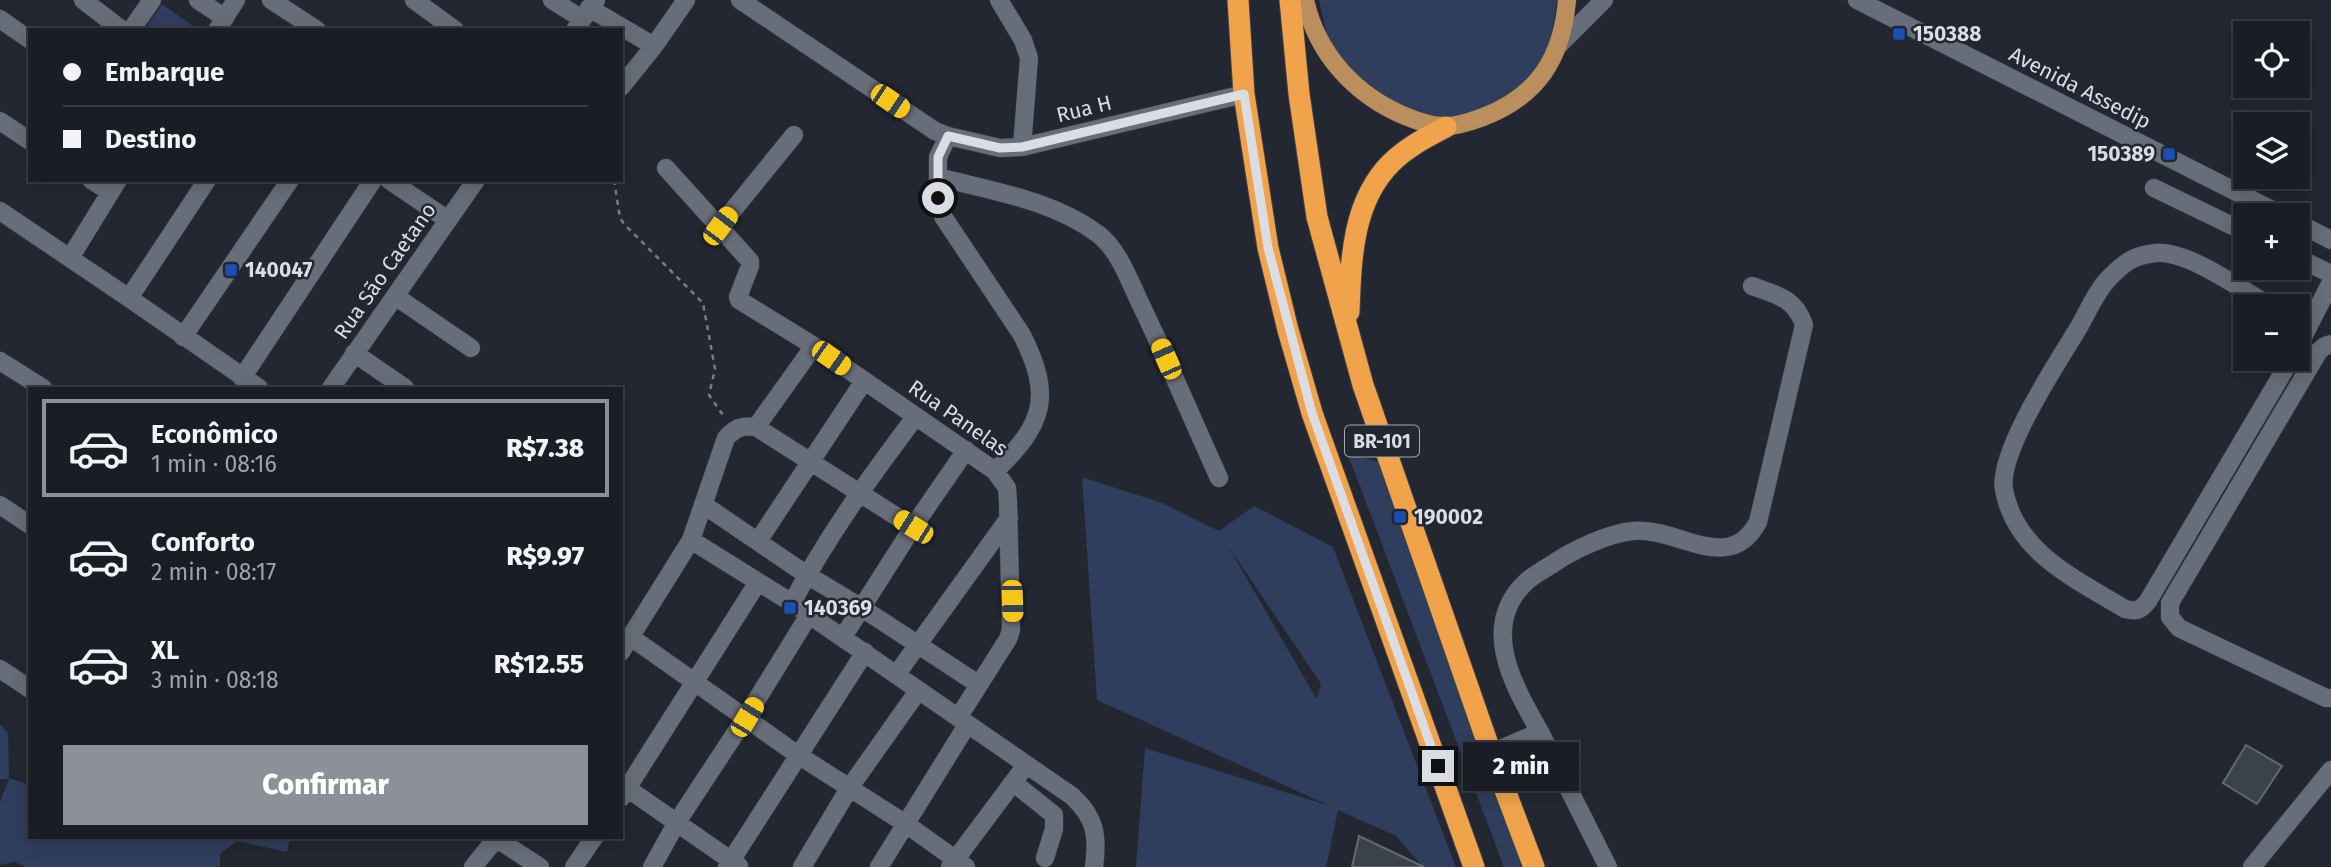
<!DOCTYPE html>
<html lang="pt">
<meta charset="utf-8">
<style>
:root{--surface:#1a1d25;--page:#23262d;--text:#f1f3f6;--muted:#9fa2a7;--line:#383b42;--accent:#8c9099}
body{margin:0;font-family:"Fira Sans",sans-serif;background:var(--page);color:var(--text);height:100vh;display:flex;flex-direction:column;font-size:26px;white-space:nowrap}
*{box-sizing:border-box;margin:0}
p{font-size:23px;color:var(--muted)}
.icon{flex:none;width:38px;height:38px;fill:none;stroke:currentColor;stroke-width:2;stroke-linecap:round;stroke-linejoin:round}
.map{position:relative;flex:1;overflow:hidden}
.panel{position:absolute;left:28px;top:387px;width:595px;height:452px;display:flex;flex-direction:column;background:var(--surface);border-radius:0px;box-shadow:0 4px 18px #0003,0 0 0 2px var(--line)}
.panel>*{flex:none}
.hud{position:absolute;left:28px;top:28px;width:595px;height:154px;border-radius:0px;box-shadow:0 4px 18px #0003,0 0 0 2px var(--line);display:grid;align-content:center;height:154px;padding:0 35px;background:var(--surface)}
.tools{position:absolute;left:2233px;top:21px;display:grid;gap:14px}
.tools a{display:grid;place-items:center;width:77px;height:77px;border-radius:0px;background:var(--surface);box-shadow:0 4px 18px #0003,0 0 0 2px var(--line);font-size:35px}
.end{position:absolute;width:32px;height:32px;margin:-16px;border:9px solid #dadee4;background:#111;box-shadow:0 0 0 4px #111}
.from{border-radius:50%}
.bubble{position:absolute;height:49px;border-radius:0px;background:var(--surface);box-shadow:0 4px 18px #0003,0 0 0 2px var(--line);font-size:23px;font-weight:800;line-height:49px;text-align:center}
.car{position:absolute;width:21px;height:42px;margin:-21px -10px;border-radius:9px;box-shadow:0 0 5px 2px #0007;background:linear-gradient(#f5c518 24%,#345 0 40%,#f5c518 0 76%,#345 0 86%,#f5c518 0)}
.hud b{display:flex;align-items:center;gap:24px;height:66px;font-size:26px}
.hud b+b{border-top:2px solid var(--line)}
.hud i{width:18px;height:18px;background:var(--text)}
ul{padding:12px 0 0;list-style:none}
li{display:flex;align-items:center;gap:21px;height:98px;margin:0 14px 10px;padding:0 21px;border:4px solid transparent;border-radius:0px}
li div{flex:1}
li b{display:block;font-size:26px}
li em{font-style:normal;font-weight:800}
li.active{border-color:var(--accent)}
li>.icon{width:63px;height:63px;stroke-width:1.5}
.action{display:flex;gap:14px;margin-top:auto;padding:14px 35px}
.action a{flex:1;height:80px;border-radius:0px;background:var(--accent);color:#fff;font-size:28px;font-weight:800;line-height:80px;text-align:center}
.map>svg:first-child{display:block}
</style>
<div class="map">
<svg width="2331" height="867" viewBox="0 0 2331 867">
<rect width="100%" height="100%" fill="#222731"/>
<path fill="#2f3e5c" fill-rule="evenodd" d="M 1319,0 L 1557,0 L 1547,63 L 1502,108 L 1450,121 L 1421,113 L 1379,96 L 1345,69 L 1328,41 Z
M 162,4 L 196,28 L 195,30 L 144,30 Z
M 1347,452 L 1378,462 L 1522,867 L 1504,867 Z
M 1082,477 L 1162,503 L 1219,531 L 1254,506 L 1333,547 L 1456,867 L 1423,867 L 1396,836 L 1338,810 L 1326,867 L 1136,867 L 1145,748 L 1330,806 L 1097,700 ZM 1228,546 L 1321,684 L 1317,698 L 1316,698 Z
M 0,724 L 8,733 L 9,778 L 30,785 L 30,836 L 296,837 L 290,839 L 287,852 L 237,841 L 220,854 L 220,867 L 25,867 L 15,862 L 0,865 L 0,802 L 9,779 L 0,779 Z"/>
<path fill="#3c424c" stroke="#636974" stroke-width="2" d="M 2246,745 L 2282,766 L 2257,804 L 2223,783 Z
M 1359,836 L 1424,867 L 1352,867 Z"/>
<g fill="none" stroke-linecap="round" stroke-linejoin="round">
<defs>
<path id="minor" d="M 83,0 L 122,30
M 198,0 L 225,18
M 271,0 L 317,30
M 414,0 L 455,30
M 552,0 L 582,19
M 740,0 L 935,131 L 948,136 L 1000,148 L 1022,147 L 1244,94
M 999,0 L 1023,40 L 1029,58 L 1022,147
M 1857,0 L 2282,215
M 589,8 L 654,46
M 0,19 L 30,40
M 131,30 L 152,0
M 217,30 L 236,0
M 575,30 L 596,0
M 1559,45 L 1604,0
M 621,87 L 654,46 L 686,0
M 0,121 L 30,141
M 948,136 L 938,157 L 938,177 C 992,191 1052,200 1098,234 C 1120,251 1130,283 1142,307 C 1169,363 1193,421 1219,478
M 666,168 L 750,261 L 750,266 L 738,297 L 739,300 L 814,346 L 995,471 L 1007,488 L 1008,502 L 1011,630 L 1008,639 L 958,718
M 938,177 L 939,207 L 944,218 L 1022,335 C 1053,397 1044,424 995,471
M 91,180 L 110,192
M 389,180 L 448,220
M 2154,188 L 2245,232
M 0,211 L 129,298 L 259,388
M 2298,223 L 2331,240
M 720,226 L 794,135
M 70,258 L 118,180
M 2298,258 L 2331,274
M 395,296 L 471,348
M 129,298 L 207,180
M 2270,306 C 2242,290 2188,250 2155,253 C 2133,256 2125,262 2110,277 C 2097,290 2088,311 2079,327 C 2059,360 1997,453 2004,490 C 2016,553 2076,579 2125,609 C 2137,612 2141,610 2148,601 L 2291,359
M 183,337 L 290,180
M 2331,344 L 2325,346 L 2319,351 L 2170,603 L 2170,617 L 2179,628 L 2326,698 L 2331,698
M 2298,347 L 2331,282
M 354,353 L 405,388
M 0,361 L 43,388
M 242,378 L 373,180
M 331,388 L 476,180
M 756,427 L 913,527
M 0,505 L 30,525
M 704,505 L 807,575 L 862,608 L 978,684
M 691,540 L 792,603 L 1072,796 C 1096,818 1098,836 1094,867
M 758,541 L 864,381
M 792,603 C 827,536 871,476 916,416
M 843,637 L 913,527 L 966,450
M 632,638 L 798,755 L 906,824 L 966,867
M 621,652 L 691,540 L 726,438 C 735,428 742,425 756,427 L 814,346
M 0,669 L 30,689
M 896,675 L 1009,518
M 1540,732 C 1514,686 1478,626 1527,581 C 1535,574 1545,569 1554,563 C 1573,550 1609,533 1633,531 C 1679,527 1729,576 1758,522 L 1804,325 C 1795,298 1777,295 1752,286
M 1491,753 L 1540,732 L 1608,867
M 1014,783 L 1054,815 L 1054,829 L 1045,858
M 621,784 L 739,866
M 621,798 L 758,582
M 497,839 L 540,867
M 473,867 L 498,836
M 574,867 L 595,836
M 652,867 L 677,822 L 746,717 L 809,615
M 727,867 L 865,652
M 802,867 L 850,787 L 918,691
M 879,867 L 967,725
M 950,867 L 1026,765
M 2252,867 L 2331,770"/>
<path id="major" d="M 1305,0 C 1317,54 1355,95 1405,116 C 1417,121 1434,127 1447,126 C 1458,126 1472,121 1483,117 C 1538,96 1562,58 1567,0"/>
<path id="highway" d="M 1238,0 L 1244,94 L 1268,248 L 1288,330 L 1312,413 L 1474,867
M 1290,0 L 1299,94 L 1317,217 L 1363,385 L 1491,753 L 1534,867
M 1349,312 C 1351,260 1352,202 1391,163 C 1407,147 1427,137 1446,127"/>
</defs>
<use href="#minor" stroke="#3d4149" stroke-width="19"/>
<use href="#major" stroke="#3d4149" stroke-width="19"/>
<use href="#highway" stroke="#3d4149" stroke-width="23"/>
<path stroke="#797e86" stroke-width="2.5" stroke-dasharray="5 5" stroke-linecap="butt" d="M 614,180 L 620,218 L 624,224 L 703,303 L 715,369 L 709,395 L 725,418"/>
<use href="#minor" stroke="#686e79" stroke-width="18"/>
<use href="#major" stroke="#ba8e5d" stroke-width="18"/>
<use href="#highway" stroke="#f0a34a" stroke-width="21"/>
</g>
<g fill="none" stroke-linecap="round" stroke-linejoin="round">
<path stroke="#dadee4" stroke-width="9" d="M 938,198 L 938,157 L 948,136 L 1000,148 L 1022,147 L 1244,94 L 1268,248 L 1312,413 L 1438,766"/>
</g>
<g fill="#1a4fb4" stroke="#222731" stroke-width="2.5">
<rect x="1892" y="27" width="14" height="14" rx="3.5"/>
<rect x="2162" y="147" width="14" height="14" rx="3.5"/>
<rect x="224" y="263" width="14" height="14" rx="3.5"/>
<rect x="1393" y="510" width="14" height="14" rx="3.5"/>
<rect x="783" y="601" width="14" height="14" rx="3.5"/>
</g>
<g text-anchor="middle" stroke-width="5" stroke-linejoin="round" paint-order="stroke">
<rect fill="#222731" stroke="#a3a7ae" stroke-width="2" x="1345" y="425.5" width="74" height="31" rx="5"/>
<g font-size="19" font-weight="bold" fill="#dadee4">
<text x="1382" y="448">BR-101</text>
</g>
<g font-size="21" font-weight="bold" fill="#dadee4" stroke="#222731" text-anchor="start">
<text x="1913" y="41">150388</text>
<text x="2155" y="161" text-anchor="end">150389</text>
<text x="245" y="277">140047</text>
<text x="1414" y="524">190002</text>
<text x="804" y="615">140369</text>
</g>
<g font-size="21" fill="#dadee4" stroke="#222731">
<text transform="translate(2080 88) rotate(27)" y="7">Avenida Assedip</text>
<text transform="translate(1084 109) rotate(-14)" y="7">Rua H</text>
<text transform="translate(385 271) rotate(-55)" y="7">Rua São Caetano</text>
<text transform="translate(958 418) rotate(35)" y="7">Rua Panelas</text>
</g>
</g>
</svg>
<div class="tools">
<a><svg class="icon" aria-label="locate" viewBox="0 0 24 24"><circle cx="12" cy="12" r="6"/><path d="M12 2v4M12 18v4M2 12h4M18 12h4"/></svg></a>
<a><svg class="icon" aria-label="layers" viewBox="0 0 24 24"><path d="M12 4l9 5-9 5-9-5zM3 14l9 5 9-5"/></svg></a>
<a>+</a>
<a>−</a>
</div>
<i class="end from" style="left:938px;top:198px"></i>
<i class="end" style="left:1438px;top:766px"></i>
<div class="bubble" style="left:1463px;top:742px;width:116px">2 min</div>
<i class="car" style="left:890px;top:101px;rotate:124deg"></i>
<i class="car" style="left:720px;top:226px;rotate:37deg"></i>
<i class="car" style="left:831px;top:358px;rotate:125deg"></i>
<i class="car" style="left:1166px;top:359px;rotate:336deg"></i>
<i class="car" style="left:913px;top:527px;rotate:302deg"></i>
<i class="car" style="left:1012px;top:601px;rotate:178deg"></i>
<i class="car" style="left:747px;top:717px;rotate:31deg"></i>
<div class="hud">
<b><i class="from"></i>Embarque</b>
<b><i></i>Destino</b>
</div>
<section class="panel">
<ul>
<li class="active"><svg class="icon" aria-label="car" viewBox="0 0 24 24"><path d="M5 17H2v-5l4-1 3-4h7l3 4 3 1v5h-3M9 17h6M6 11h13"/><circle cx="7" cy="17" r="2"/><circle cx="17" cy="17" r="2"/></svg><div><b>Econômico</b><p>1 min · 08:16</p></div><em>R$7.38</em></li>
<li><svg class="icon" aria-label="car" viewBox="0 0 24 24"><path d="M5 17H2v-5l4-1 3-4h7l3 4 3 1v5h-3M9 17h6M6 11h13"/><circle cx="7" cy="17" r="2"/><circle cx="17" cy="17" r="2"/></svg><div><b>Conforto</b><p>2 min · 08:17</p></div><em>R$9.97</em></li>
<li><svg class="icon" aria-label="car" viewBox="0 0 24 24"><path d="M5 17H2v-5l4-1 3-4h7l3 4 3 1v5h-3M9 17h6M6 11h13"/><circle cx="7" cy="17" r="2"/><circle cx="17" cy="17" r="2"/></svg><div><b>XL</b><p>3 min · 08:18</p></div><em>R$12.55</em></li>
</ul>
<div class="action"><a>Confirmar</a></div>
</section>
</div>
